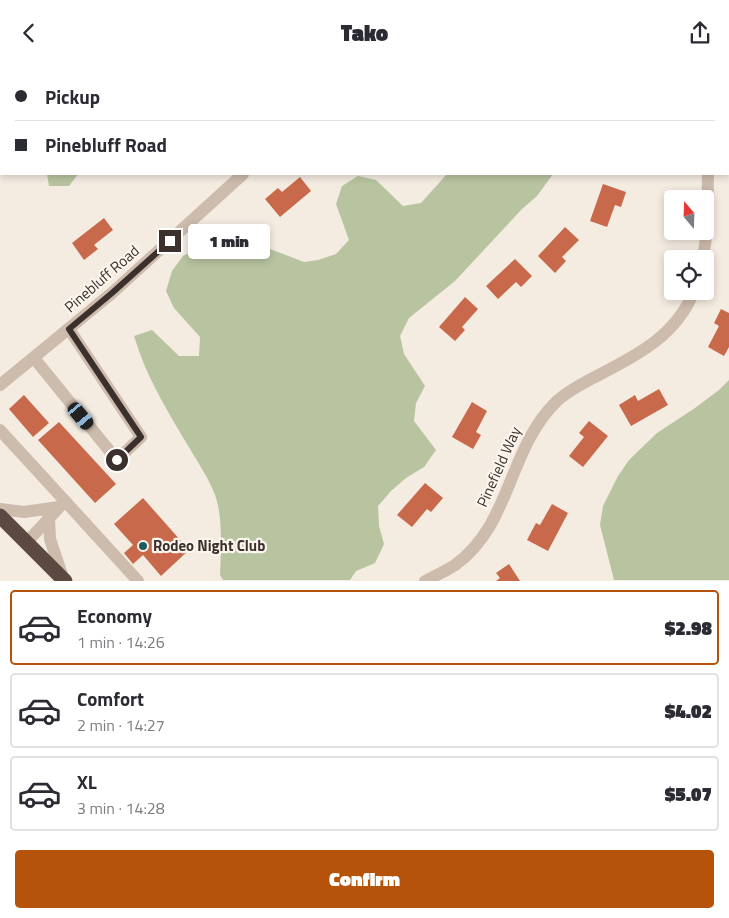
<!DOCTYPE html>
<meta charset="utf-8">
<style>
:root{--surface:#fff;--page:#f2f2f3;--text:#2b2b33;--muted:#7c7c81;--line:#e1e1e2;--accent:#b45309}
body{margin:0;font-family:"Titillium Web",sans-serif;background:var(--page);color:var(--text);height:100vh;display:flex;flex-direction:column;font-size:19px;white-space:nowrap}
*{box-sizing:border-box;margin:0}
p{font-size:16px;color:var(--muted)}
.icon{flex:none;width:28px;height:28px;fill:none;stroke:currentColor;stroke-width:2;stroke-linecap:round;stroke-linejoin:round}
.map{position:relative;height:516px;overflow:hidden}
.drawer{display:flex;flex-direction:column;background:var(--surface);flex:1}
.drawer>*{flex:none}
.hud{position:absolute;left:0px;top:0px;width:730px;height:110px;box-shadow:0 2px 8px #0003;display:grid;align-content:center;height:110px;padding:0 15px;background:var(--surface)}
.needle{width:32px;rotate:341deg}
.tools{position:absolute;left:664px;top:125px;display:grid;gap:10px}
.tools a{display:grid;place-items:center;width:50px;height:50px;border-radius:5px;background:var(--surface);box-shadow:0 2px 8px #0003;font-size:25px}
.end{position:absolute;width:22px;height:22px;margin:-11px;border:6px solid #3b302b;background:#fff;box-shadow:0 0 0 2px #fff}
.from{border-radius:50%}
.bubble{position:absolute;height:35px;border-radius:5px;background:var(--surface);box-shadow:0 2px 8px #0003;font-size:16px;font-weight:800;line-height:35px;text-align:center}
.car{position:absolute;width:15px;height:30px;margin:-15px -8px;border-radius:6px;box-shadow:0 0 4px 1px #0007;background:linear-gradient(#222 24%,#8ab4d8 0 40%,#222 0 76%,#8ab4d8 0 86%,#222 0)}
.hud b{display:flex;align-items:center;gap:18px;height:48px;font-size:19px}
.hud b+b{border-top:1px solid var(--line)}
.hud i{width:12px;height:12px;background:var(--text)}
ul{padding:9px 0 0;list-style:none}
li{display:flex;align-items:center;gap:15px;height:75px;margin:0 10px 8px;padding:0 5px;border:2px solid var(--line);border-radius:5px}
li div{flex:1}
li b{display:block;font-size:19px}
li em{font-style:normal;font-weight:800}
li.on{border-color:var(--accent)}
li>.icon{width:45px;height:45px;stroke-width:1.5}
.cta{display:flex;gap:10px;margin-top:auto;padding:10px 15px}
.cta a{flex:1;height:58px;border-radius:5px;background:var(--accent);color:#fff;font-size:20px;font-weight:800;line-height:58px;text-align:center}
header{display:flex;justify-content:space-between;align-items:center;height:65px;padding:0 15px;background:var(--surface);font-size:22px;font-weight:800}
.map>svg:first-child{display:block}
</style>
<header><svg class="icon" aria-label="back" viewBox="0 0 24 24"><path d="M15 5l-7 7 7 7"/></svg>Tako<svg class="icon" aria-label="share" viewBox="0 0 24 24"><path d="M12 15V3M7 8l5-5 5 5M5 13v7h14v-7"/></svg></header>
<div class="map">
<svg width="729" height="516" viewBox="0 0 729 516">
<rect width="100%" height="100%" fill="#f4ebe1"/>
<path fill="#b8c4a0" d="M 47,109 L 78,109 L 69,121 L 49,121 Z
M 447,109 L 553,109 L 537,131 L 522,144 L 455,216 L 409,253 L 400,271 L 404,289 L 425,321 L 416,338 L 414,356 L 436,385 L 424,402 L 406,413 L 391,426 L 378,441 L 379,461 L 384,479 L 375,498 L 356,506 L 350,515 L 223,515 L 220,510 C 221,487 223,451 215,430 C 209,414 199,399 190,384 C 168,347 146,312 134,271 L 152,265 L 179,291 L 199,291 L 200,272 L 174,243 L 166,226 L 172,206 L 183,191 L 244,159 L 254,175 L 270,184 L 304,197 L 318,195 L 336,189 L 349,175 L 336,139 L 342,121 L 358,111 L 376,115 L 403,141 L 421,138 Z
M 729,315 L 729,515 L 614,515 L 600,460 L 603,441 L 618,411 L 629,395 L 657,368 L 695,343 L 719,325 Z"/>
<path fill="#c8694b" d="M 300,112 L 311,126 L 280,152 L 265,134 L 278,123 L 282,127 Z
M 603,119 L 626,127 L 621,142 L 615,140 L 607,162 L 590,156 Z
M 104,153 L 113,165 L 94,180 L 98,184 L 84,195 L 72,178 Z
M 565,162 L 579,175 L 562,192 L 566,196 L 555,208 L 538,191 Z
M 515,194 L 532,211 L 521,222 L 516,217 L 498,234 L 486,221 Z
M 465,232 L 478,244 L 462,262 L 465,265 L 455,276 L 439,262 Z
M 721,244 L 729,248 L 729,282 L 724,291 L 708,282 L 719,261 L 714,258 Z
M 659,324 L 668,340 L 631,361 L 619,340 L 635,330 L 638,336 Z
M 24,330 L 49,358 L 33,372 L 9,344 Z
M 472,337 L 487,346 L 476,367 L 481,370 L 473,384 L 452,372 Z
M 589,356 L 608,371 L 583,402 L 569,391 L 584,372 L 579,368 Z
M 59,357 L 116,419 L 95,438 L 38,375 Z
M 425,418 L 443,433 L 431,447 L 427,444 L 412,462 L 397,450 Z
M 143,433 L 189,485 L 161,511 L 143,490 L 133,499 L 124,488 L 133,480 L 114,459 Z
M 552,439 L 568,448 L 548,486 L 527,475 L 536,458 L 540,460 Z
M 509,499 L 520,516 L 496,516 L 500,513 L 496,508 Z"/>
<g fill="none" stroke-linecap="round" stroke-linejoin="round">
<path stroke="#cdbbac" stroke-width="12" d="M 361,1 L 362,0
M 0,4 L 1,3
M 703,194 L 707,166 L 708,109
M 34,293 L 117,395 L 141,372 L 69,264
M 0,320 L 112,228 L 243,109
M 0,365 L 65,436
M 0,444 L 24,447 L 59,442
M 49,453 L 50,474 L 63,513
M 27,477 L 65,436 L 138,516
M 425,516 C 435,511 446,506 455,500 C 511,460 508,385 555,338 C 566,327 580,320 593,313 C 634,292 676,272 694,226"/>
<path stroke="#5c4a42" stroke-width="15" d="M 0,451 L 65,516"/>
</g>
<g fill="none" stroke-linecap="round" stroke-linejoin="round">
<path stroke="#3b302b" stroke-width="6" d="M 117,395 L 141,372 L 69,264 L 112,228 L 170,176"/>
</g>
<circle fill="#1f5a5e" stroke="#fbf5ee" stroke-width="2" cx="143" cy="481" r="5"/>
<g text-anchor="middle" stroke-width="4.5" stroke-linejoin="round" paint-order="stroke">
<g font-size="15" fill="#3b302b" stroke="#fbf5ee">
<text transform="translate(102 214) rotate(-41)" y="5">Pinebluff Road</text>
<text transform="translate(499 402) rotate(-66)" y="5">Pinefield Way</text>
</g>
<g font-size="15" font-weight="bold" fill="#3b302b" stroke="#fbf5ee" text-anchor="start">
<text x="153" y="486">Rodeo Night Club</text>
</g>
</g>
</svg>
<div class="tools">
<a><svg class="needle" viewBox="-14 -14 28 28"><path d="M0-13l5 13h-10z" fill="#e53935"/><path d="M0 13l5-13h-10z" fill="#7c7c81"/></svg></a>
<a><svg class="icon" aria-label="locate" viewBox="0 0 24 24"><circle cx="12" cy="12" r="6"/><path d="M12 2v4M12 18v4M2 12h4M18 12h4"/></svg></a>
</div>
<i class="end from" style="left:117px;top:395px"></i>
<i class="end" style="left:170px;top:176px"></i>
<div class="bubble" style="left:188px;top:159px;width:82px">1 min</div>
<i class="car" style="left:81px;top:351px;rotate:140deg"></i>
<div class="hud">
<b><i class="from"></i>Pickup</b>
<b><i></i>Pinebluff Road</b>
</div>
</div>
<section class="drawer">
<ul>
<li class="on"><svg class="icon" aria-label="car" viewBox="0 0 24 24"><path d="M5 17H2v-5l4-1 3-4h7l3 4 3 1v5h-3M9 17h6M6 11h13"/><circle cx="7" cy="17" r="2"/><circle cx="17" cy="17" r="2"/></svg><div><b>Economy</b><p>1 min · 14:26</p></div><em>$2.98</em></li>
<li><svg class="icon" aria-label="car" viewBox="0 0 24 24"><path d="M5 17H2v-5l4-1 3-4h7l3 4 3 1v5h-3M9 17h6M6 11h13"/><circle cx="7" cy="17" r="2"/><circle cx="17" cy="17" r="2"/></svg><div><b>Comfort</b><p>2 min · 14:27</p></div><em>$4.02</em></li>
<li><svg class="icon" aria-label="car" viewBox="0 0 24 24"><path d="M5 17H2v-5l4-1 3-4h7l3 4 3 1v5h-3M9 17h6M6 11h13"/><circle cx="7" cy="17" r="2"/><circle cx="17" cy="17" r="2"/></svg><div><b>XL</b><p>3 min · 14:28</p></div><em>$5.07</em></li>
</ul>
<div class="cta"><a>Confirm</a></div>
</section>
